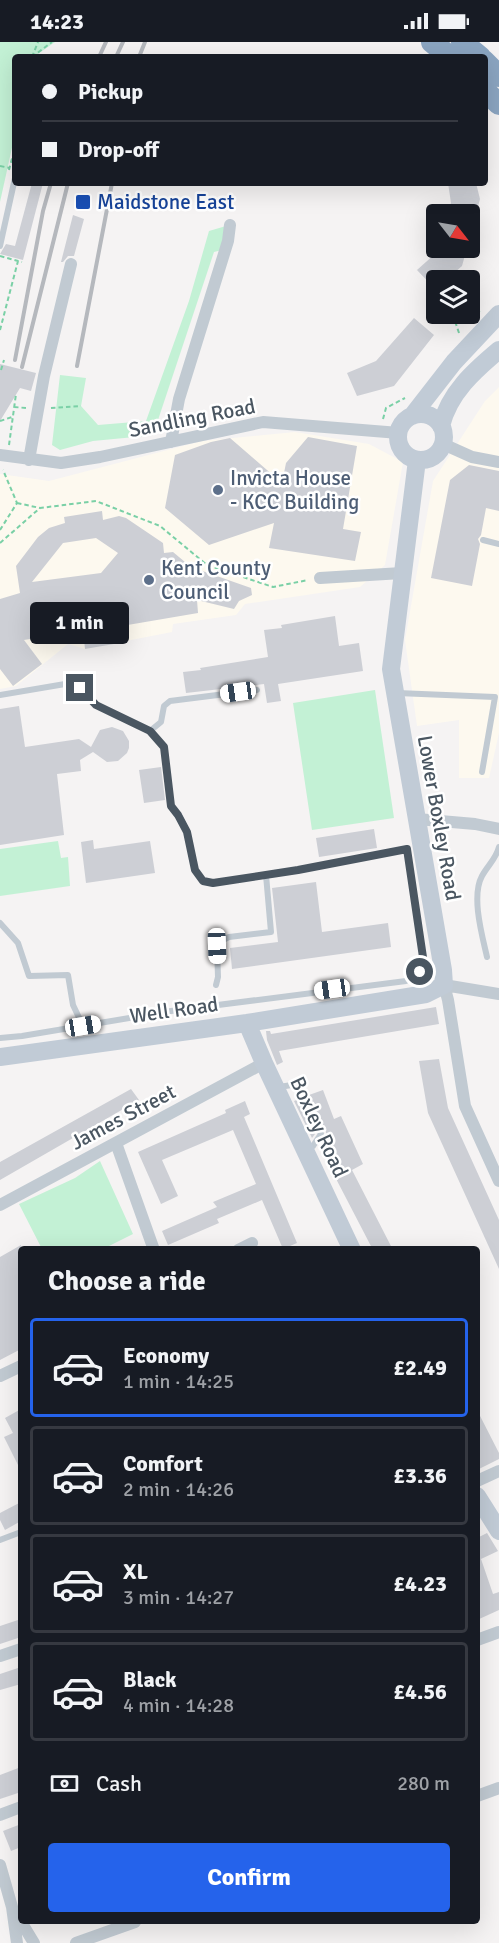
<!DOCTYPE html>
<meta charset="utf-8">
<style>
:root{--surface:#171b24;--page:#20242c;--text:#f1f3f6;--muted:#9ea1a6;--line:#363941;--accent:#2563eb}
body{margin:0;font-family:Signika,sans-serif;background:var(--page);color:var(--text);height:100vh;display:flex;flex-direction:column;font-size:22px;white-space:nowrap}
*{box-sizing:border-box;margin:0}
p{font-size:20px;color:var(--muted)}
.icon{flex:none;width:33px;height:33px;fill:none;stroke:currentColor;stroke-width:2;stroke-linecap:round;stroke-linejoin:round}
.map{position:relative;flex:1;overflow:hidden}
.sheet{position:absolute;left:18px;top:1204px;width:462px;height:678px;display:flex;flex-direction:column;background:var(--surface);border-radius:6px;box-shadow:0 6px 24px #0002}
.sheet>*{flex:none}
.top-card{position:absolute;left:12px;top:12px;width:476px;height:132px;border-radius:6px;box-shadow:0 6px 24px #0002;display:grid;align-content:center;height:132px;padding:0 30px;background:var(--surface)}
.needle{width:39px;rotate:121deg}
.tools{position:absolute;left:426px;top:162px;display:grid;gap:12px}
.tools a{display:grid;place-items:center;width:54px;height:54px;border-radius:6px;background:var(--surface);box-shadow:0 6px 24px #0002;font-size:30px}
.end{position:absolute;width:27px;height:27px;margin:-14px;border:8px solid #4a5661;background:#fff;box-shadow:0 0 0 3px #fff}
.from{border-radius:50%}
.bubble{position:absolute;height:42px;border-radius:6px;background:var(--surface);box-shadow:0 6px 24px #0002;font-size:20px;font-weight:700;line-height:42px;text-align:center}
.car{position:absolute;width:18px;height:36px;margin:-18px -9px;border-radius:8px;box-shadow:0 0 4px 2px #0007;background:linear-gradient(#fff 24%,#345 0 40%,#fff 0 76%,#345 0 86%,#fff 0)}
.top-card b{display:flex;align-items:center;gap:21px;height:57px;font-size:22px}
.top-card b+b{border-top:2px solid var(--line)}
.top-card i{width:15px;height:15px;background:var(--text)}
ul{padding:0;list-style:none}
li{display:flex;align-items:center;gap:18px;height:99px;margin:0 12px 9px;padding:0 18px;border:3px solid var(--line);border-radius:6px}
li div{flex:1}
li b{display:block;font-size:22px}
li em{font-style:normal;font-weight:700}
li.selected{border-color:var(--accent)}
li>.icon{width:54px;height:54px;stroke-width:1.5}
h2{padding:0 30px;font-size:27px;line-height:72px}
.pay{display:flex;align-items:center;gap:15px;height:66px;padding:0 30px;font-size:22px}
.pay p{margin-inline-start:auto}
.cta{display:flex;gap:12px;margin-top:auto;padding:12px 30px}
.cta a{flex:1;height:69px;border-radius:6px;background:var(--accent);color:#fff;font-size:24px;font-weight:700;line-height:69px;text-align:center}
.status{display:flex;justify-content:space-between;align-items:center;height:42px;padding:0 30px;background:var(--surface);direction:ltr}
.status svg{height:16px;fill:currentColor}
.map>svg:first-child{display:block}
</style>
<div class="status"><b>14:23</b><svg viewBox="0 0 49 12"><path d="M0 12V9h3v3zM5 12V6h3v6zM10 12V3h3v9zM15 12V0h3v12zM26 1h20v11H26zM47 4h2v5h-2z"/></svg></div>
<div class="map">
<svg width="499" height="1901" viewBox="0 0 499 1901">
<rect width="100%" height="100%" fill="#f5f3f3"/>
<path fill="#fdf9ef" d="M 499,345 L 499,691 L 489,736 L 459,736 L 459,678 L 417,684 L 405,598 L 433,439 L 485,359 Z
M 295,390 L 369,402 L 403,420 L 385,523 L 360,545 L 245,562 L 236,573 L 173,582 L 172,590 L 85,607 L 68,602 L 16,644 L 0,647 L 0,432 L 49,439 L 202,399 Z"/>
<path fill="#c3f1d5" d="M 0,0 L 55,0 L 35,14 L 15,15 L 15,92 L 0,160 Z
M 226,184 L 222,208 L 214,210 L 157,381 L 145,394 L 93,399 L 60,408 L 52,403 L 60,333 L 86,336 L 81,364 L 98,383 L 146,379 L 189,259 L 209,189 Z
M 375,648 L 394,776 L 312,788 L 293,661 Z
M 58,799 L 61,816 L 68,815 L 70,844 L 0,854 L 0,807 Z
M 100,1119 L 133,1192 L 103,1207 L 42,1207 L 19,1162 L 75,1136 Z"/>
<path fill="#cdcfd5" fill-rule="evenodd" d="M 32,141 L 43,141 L 23,218 L 0,212 L 6,202 L 15,204 Z
M 448,141 L 476,141 L 480,157 L 476,172 L 447,172 L 451,161 Z
M 73,173 L 84,177 L 74,214 L 68,214 L 63,220 L 61,220 Z
M 437,206 L 467,206 L 462,224 L 446,238 L 436,238 L 436,248 L 417,228 L 436,211 Z
M 414,276 L 434,293 L 394,344 L 357,354 L 347,331 L 376,319 Z
M 0,322 L 36,331 L 31,349 L 20,346 L 0,379 Z
M 308,395 L 357,404 L 343,487 L 361,490 L 355,519 L 269,506 L 274,481 L 209,503 L 165,466 L 175,413 L 211,400 L 230,396 L 282,441 L 286,421 Z
M 469,423 L 499,429 L 499,469 L 486,466 L 481,493 L 478,497 L 480,502 L 472,544 L 431,536 L 450,438 Z
M 102,469 L 103,478 L 119,474 L 126,476 L 163,501 L 164,511 L 173,510 L 191,525 L 251,546 L 252,553 L 239,559 L 234,567 L 197,558 L 198,571 L 110,586 L 114,602 L 85,607 L 83,588 L 24,598 L 42,622 L 13,644 L 0,627 L 0,557 L 20,551 L 16,524 L 38,495 L 49,486 L 65,481 L 64,475 ZM 96,496 L 118,511 L 101,531 L 32,540 L 63,501 Z
M 335,574 L 339,604 L 359,601 L 363,629 L 278,642 L 281,659 L 267,661 L 264,642 L 186,651 L 183,630 L 201,628 L 200,626 L 268,615 L 264,588 L 282,586 L 281,583 Z
M 19,664 L 25,705 L 79,697 L 91,705 L 100,688 L 112,685 L 123,689 L 129,699 L 129,706 L 127,711 L 118,719 L 107,720 L 93,710 L 80,718 L 81,729 L 57,732 L 64,793 L 0,803 L 0,667 Z
M 161,725 L 165,758 L 144,761 L 139,728 Z
M 374,787 L 377,806 L 319,815 L 316,796 Z
M 93,798 L 94,807 L 150,799 L 155,831 L 86,841 L 81,800 Z
M 316,840 L 322,890 L 388,881 L 391,905 L 232,927 L 230,906 L 278,900 L 272,846 Z
M 436,965 L 439,982 L 279,1009 L 283,1020 L 277,1023 L 267,998 L 266,989 L 270,989 L 271,992 Z
M 439,1017 L 448,1066 L 499,1178 L 499,1227 L 428,1071 L 419,1019 Z
M 131,1047 L 139,1058 L 0,1138 L 0,1120 Z
M 323,1048 L 334,1077 L 341,1074 L 363,1122 L 352,1128 L 393,1208 L 373,1208 L 319,1104 L 326,1094 L 326,1090 L 309,1053 Z
M 299,1057 L 315,1092 L 312,1096 L 294,1059 Z
M 245,1059 L 250,1072 L 244,1075 L 297,1201 L 283,1207 L 262,1158 L 217,1177 L 219,1181 L 168,1203 L 162,1189 L 217,1165 L 213,1160 L 256,1142 L 233,1088 L 162,1118 L 178,1154 L 161,1162 L 138,1110 L 226,1071 L 225,1068 Z
M 21,1203 L 21,1307 L 0,1318 L 0,1215 Z
M 21,1367 L 21,1429 L 4,1395 L 13,1391 L 5,1376 Z
M 477,1368 L 499,1411 L 499,1417 L 477,1428 Z
M 21,1460 L 21,1479 L 5,1488 L 0,1478 L 0,1471 Z
M 487,1491 L 498,1509 L 481,1517 L 493,1552 L 499,1550 L 499,1568 L 477,1578 L 477,1496 Z
M 21,1577 L 21,1595 L 0,1602 L 0,1584 Z
M 21,1625 L 21,1642 L 0,1648 L 0,1632 Z
M 21,1725 L 21,1750 L 0,1757 L 0,1733 Z
M 21,1782 L 21,1805 L 11,1809 L 3,1789 Z"/>
<g fill="none" stroke-linecap="round" stroke-linejoin="round">
<path stroke="#7ad0a6" stroke-width="2" stroke-dasharray="4.5 3" stroke-linecap="butt" d="M 32,15 L 52,0
M 32,15 L 38,0
M 0,124 L 10,126
M 9,128 L 15,105
M 0,214 L 18,219
M 470,269 L 472,267 L 480,270
M 0,288 L 18,219 L 22,220
M 459,291 L 456,282 L 467,272
M 1,328 L 4,318
M 14,365 L 26,366
M 51,366 L 81,364
M 383,377 L 386,366 L 405,356
M 0,379 L 12,375
M 9,403 L 16,352
M 17,461 L 40,466
M 0,488 L 17,461 L 3,428
M 0,501 L 40,466 L 96,459 L 160,484 L 207,523 L 273,545 L 308,538"/>
<path stroke="#c1cad2" stroke-width="6" d="M 0,204 L 15,136
M 483,498 L 499,502
M 397,651 L 495,655 L 482,730
M 0,653 L 65,642 L 80,646 L 96,663 L 150,689 L 164,705 L 171,764 L 179,773 L 187,790 L 195,828 L 203,839 L 213,841 L 298,828 L 407,807 L 424,922 C 420,931 416,936 406,939 L 171,969 L 22,994 L 0,996
M 150,689 L 161,680 L 164,664 L 170,659 L 257,648
M 0,881 L 18,901 L 29,934 L 68,933 L 73,963 L 83,984
M 487,915 C 482,893 471,854 482,834 C 488,823 496,817 499,805
M 216,943 L 218,935 L 217,904 L 219,900 L 229,895 L 271,890 L 266,833
M 279,1045 L 298,1042 L 321,1092 L 313,1104 L 306,1109
M 0,1498 L 21,1490"/>
<path stroke="#c1cad2" stroke-width="12" d="M 171,400 L 179,357 L 228,199 L 230,183
M 443,402 L 472,415 L 499,420
M 0,413 L 61,421 L 100,415 L 263,380 L 399,391
M 29,418 L 44,334 L 71,222
M 320,536 L 402,531
M 417,777 L 475,782 L 499,787
M 499,952 L 444,943 L 448,958 L 465,1064 L 499,1139
M 116,1101 L 154,1208
M 0,1163 L 264,1021
M 238,1208 L 252,1201
M 0,1334 L 21,1324
M 477,1439 L 499,1429
M 477,1598 L 499,1590
M 0,1614 L 21,1607
M 477,1754 L 499,1746
M 0,1773 L 21,1765
M 0,1823 L 12,1865 L 17,1901
M 14,1868 L 34,1901
M 76,1901 L 135,1880"/>
<path stroke="#c1cbd6" stroke-width="18" d="M398 395a23 23 0 1 1 46 0a23 23 0 1 1-46 0Z
M 412,374 L 454,320 L 499,272
M 441,384 C 449,351 474,329 499,308
M 247,981 L 264,1021 L 352,1208
M 0,1015 L 247,981 L 426,952 L 444,943 L 443,928 L 391,627 L 417,418
M 477,1454 L 499,1489"/>
<path stroke="#8ba5c1" stroke-width="22" d="M 432,0 L 450,15
M 462,0 L 480,15
M 484,19 L 499,34
M 484,48 L 499,62"/>
<path stroke="#b5b8bd" stroke-width="4" d="M 99,15 L 106,0
M 116,15 L 123,0
M 139,15 L 145,0
M 15,318 L 43,169 L 51,141
M 77,324 L 112,141
M 22,325 L 68,141"/>
</g>
<g fill="none" stroke-linecap="round" stroke-linejoin="round">
<path stroke="#4a5661" stroke-width="8" d="M 80,646 L 96,663 L 150,689 L 164,705 L 171,764 L 178,773 L 187,790 L 195,828 L 203,839 L 213,841 L 298,828 L 407,807 L 424,922 L 420,930"/>
</g>
<rect fill="#1a4fb4" stroke="#fff" stroke-width="2" x="75" y="152" width="16" height="16" rx="3"/>
<g fill="#5c6f8a" stroke="#fff" stroke-width="2">
<circle cx="218" cy="448" r="6"/>
<circle cx="149" cy="538" r="6"/>
</g>
<g text-anchor="middle" stroke-width="5" stroke-linejoin="round" paint-order="stroke">
<g font-size="21" fill="#164399" stroke="#fff" text-anchor="start">
<text x="97" y="167">Maidstone East</text>
</g>
<g font-size="21" fill="#4a5661" stroke="#fff">
<text transform="translate(192 376) rotate(-11)" y="7">Sandling Road</text>
<text transform="translate(439 776) rotate(80)" y="7">Lower Boxley Road</text>
<text transform="translate(174 968) rotate(-8)" y="7">Well Road</text>
<text transform="translate(123 1075) rotate(-28)" y="7">James Street</text>
<text transform="translate(319 1085) rotate(65)" y="7">Boxley Road</text>
</g>
<g font-size="21" fill="#4e5e75" stroke="#fff" text-anchor="start">
<text x="230" y="443">Invicta House<tspan x="230" dy="24">- KCC Building</tspan></text>
<text x="161" y="533">Kent County<tspan x="161" dy="24">Council</tspan></text>
</g>
</g>
</svg>
<div class="tools">
<a><svg class="needle" viewBox="-14 -14 28 28"><path d="M0-13l5 13h-10z" fill="#e53935"/><path d="M0 13l5-13h-10z" fill="#9ea1a6"/></svg></a>
<a><svg class="icon" aria-label="layers" viewBox="0 0 24 24"><path d="M12 4l9 5-9 5-9-5zM3 14l9 5 9-5"/></svg></a>
</div>
<i class="end from" style="left:420px;top:930px"></i>
<i class="end" style="left:80px;top:646px"></i>
<div class="bubble" style="left:30px;top:560px;width:99px">1 min</div>
<i class="car" style="left:238px;top:650px;rotate:262deg"></i>
<i class="car" style="left:217px;top:904px;rotate:178deg"></i>
<i class="car" style="left:332px;top:947px;rotate:262deg"></i>
<i class="car" style="left:83px;top:984px;rotate:81deg"></i>
<div class="top-card">
<b><i class="from"></i>Pickup</b>
<b><i></i>Drop-off</b>
</div>
<section class="sheet">
<h2>Choose a ride</h2>
<ul>
<li class="selected"><svg class="icon" aria-label="car" viewBox="0 0 24 24"><path d="M5 17H2v-5l4-1 3-4h7l3 4 3 1v5h-3M9 17h6M6 11h13"/><circle cx="7" cy="17" r="2"/><circle cx="17" cy="17" r="2"/></svg><div><b>Economy</b><p>1 min · 14:25</p></div><em>£2.49</em></li>
<li><svg class="icon" aria-label="car" viewBox="0 0 24 24"><path d="M5 17H2v-5l4-1 3-4h7l3 4 3 1v5h-3M9 17h6M6 11h13"/><circle cx="7" cy="17" r="2"/><circle cx="17" cy="17" r="2"/></svg><div><b>Comfort</b><p>2 min · 14:26</p></div><em>£3.36</em></li>
<li><svg class="icon" aria-label="car" viewBox="0 0 24 24"><path d="M5 17H2v-5l4-1 3-4h7l3 4 3 1v5h-3M9 17h6M6 11h13"/><circle cx="7" cy="17" r="2"/><circle cx="17" cy="17" r="2"/></svg><div><b>XL</b><p>3 min · 14:27</p></div><em>£4.23</em></li>
<li><svg class="icon" aria-label="car" viewBox="0 0 24 24"><path d="M5 17H2v-5l4-1 3-4h7l3 4 3 1v5h-3M9 17h6M6 11h13"/><circle cx="7" cy="17" r="2"/><circle cx="17" cy="17" r="2"/></svg><div><b>Black</b><p>4 min · 14:28</p></div><em>£4.56</em></li>
</ul>
<div class="pay"><svg class="icon" aria-label="cash" viewBox="0 0 24 24"><path d="M3 7h18v10H3z"/><circle cx="12" cy="12" r="2"/></svg>Cash<p>280 m</p></div>
<div class="cta"><a>Confirm</a></div>
</section>
</div>
